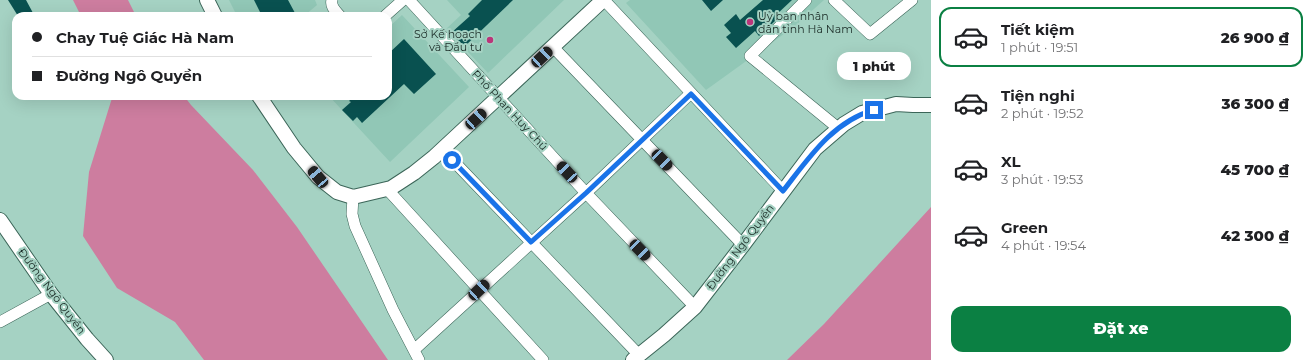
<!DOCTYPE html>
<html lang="vi">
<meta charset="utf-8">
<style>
:root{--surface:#fff;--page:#f6f6f6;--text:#202124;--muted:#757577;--line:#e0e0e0;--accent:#0b8043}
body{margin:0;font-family:Montserrat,sans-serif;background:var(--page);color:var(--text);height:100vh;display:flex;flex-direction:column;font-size:15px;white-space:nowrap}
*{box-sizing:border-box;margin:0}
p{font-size:13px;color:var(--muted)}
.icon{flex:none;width:22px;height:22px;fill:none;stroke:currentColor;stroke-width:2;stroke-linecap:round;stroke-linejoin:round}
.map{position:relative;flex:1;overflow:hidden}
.side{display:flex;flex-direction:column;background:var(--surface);width:380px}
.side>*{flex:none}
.banner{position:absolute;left:12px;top:12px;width:380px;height:88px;border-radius:12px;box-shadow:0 4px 16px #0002;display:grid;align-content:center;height:88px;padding:0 20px;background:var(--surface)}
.end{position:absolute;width:18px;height:18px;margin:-9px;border:5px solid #1a73e8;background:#fff;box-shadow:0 0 0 2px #fff}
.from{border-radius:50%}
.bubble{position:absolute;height:28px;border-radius:12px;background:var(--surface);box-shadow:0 4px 16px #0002;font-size:13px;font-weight:800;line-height:28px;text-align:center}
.car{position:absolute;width:12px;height:24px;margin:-12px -6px;border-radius:5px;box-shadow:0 0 3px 1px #0007;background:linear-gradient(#222 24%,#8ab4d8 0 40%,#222 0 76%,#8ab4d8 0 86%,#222 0)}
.banner b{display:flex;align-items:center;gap:14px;height:38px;font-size:15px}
.banner b+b{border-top:1px solid var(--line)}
.banner i{width:10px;height:10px;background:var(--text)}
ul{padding:7px 0 0;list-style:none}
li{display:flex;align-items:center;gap:12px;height:60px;margin:0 8px 6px;padding:0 12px;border:2px solid transparent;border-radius:12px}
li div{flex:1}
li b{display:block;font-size:15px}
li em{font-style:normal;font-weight:800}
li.selected{border-color:var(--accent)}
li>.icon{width:36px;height:36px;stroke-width:1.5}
.primary-button{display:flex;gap:8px;margin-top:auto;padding:8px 20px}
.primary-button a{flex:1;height:46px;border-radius:12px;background:var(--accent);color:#fff;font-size:16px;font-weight:800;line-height:46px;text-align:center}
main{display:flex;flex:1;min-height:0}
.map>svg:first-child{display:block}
</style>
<main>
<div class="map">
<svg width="931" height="360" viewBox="0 0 931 360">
<rect width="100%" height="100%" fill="#a5d2c3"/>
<path fill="#91c7b6" d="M 229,0 L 315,0 L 317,5 L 304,16 L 237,16 Z
M 447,0 L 564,0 L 488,73 L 446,29 L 461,15 Z
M 630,0 L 824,0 L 795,26 L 706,90 L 626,3 Z
M 402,15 L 469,87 L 390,162 L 329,96 L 388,96 L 388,28 Z"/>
<path fill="#cd7d9f" d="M 73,0 L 128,0 L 136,16 L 81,16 Z
M 112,96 L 184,96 L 191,105 L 253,170 L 297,227 L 388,360 L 204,360 L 175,322 L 117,288 L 83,236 L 89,172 L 112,98 Z
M 931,207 L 931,360 L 787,360 L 824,324 Z"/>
<path fill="#095150" d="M 8,0 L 26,0 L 33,13 L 27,16 L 18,16 Z
M 254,0 L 288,0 L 295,13 L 288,16 L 262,16 Z
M 482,0 L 513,0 L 464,47 L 451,33 L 470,16 L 468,14 Z
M 702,0 L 723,0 L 711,11 Z
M 763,0 L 792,0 L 775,16 L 777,19 L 759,36 L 755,31 L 736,48 L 726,37 L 731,33 L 724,25 L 736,14 L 740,20 Z
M 404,39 L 436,74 L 414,94 L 404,84 L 362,123 L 357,117 L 353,121 L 342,110 L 351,102 L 349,101 L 354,96 L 388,96 L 388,54 Z"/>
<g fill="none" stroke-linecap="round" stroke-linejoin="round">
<defs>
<path id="minor" d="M 332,0 C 330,7 336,11 340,16
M 409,0 L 586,193 L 695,307
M 604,0 L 783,191
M 806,0 L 750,56 L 838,128
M 834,0 L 870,34 L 912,0
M 385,16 L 403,0
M 553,47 L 743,245
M 442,149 L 639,355
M 387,189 L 543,360
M 353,197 L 352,214 L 355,226 L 393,310 L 419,360
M 0,322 L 51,294
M 414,350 L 586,193 L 691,93"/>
<path id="tertiary" d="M 207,0 L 215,16
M 259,96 L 294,148 L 318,177 L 337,192 L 353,197 L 391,188 L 414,173 L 434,157 L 603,0
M 0,220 L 51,294 L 87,339 L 106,360
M 633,360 L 664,335 L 695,307 L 743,245 L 815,149 L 844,124 L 862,113 L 896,104 L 913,105 L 931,105"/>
</defs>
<use href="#minor" stroke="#3b6558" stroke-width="12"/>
<use href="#tertiary" stroke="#3b6558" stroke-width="16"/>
<use href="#minor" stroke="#fff" stroke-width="11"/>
<use href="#tertiary" stroke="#fff" stroke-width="14"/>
</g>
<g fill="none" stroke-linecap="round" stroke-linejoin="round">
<path stroke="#1a73e8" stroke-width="5" d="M 452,160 L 531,242 L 586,193 L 691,94 L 783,191 C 808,159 833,121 874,110"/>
</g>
<g fill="#ba357a" stroke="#a5d2c3" stroke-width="1.5">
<circle cx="750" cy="22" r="4"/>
<circle cx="490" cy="40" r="4"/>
</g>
<g text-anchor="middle" stroke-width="4" stroke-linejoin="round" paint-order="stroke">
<g font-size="11" fill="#1b2c27" stroke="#a5d2c3" text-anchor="start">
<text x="758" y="20">Uỷ ban nhân<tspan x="758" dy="13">dân tỉnh Hà Nam</tspan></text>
<text x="482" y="38" text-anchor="end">Sở Kế hoạch<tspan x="482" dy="13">và Đầu tư</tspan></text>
</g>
<g font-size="11" fill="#1b2c27" stroke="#a5d2c3">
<text transform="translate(510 110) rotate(47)" y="4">Phố Phan Huy Chú</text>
<text transform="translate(740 247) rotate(-53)" y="4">Đường Ngô Quyền</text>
<text transform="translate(52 291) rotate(53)" y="4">Đường Ngô Quyền</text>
</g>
</g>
</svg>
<i class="end from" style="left:452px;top:160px"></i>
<i class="end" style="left:874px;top:110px"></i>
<div class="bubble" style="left:837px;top:52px;width:74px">1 phút</div>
<i class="car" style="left:542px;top:57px;rotate:47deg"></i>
<i class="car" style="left:476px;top:119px;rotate:47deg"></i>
<i class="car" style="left:662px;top:160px;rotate:136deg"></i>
<i class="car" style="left:567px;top:172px;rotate:317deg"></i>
<i class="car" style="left:318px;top:177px;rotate:320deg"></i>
<i class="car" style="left:640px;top:250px;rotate:136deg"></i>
<i class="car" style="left:479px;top:290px;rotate:47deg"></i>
<div class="banner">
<b><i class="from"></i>Chay Tuệ Giác Hà Nam</b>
<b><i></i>Đường Ngô Quyền</b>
</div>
</div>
<section class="side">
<ul>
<li class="selected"><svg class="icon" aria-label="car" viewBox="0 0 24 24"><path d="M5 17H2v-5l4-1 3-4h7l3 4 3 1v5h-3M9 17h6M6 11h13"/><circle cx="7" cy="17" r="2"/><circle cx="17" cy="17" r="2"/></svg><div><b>Tiết kiệm</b><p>1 phút · 19:51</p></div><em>26 900 ₫</em></li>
<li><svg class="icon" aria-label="car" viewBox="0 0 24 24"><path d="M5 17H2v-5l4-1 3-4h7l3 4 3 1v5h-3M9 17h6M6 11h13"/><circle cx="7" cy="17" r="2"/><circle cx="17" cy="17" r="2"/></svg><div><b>Tiện nghi</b><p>2 phút · 19:52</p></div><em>36 300 ₫</em></li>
<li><svg class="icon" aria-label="car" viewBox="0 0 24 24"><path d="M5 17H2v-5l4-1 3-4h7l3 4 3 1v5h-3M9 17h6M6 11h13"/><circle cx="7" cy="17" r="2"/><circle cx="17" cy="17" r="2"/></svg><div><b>XL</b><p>3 phút · 19:53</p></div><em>45 700 ₫</em></li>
<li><svg class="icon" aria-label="car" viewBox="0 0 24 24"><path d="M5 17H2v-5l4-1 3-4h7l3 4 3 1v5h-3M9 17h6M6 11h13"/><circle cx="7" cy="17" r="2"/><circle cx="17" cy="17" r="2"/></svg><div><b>Green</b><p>4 phút · 19:54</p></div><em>42 300 ₫</em></li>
</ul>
<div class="primary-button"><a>Đặt xe</a></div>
</section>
</main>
